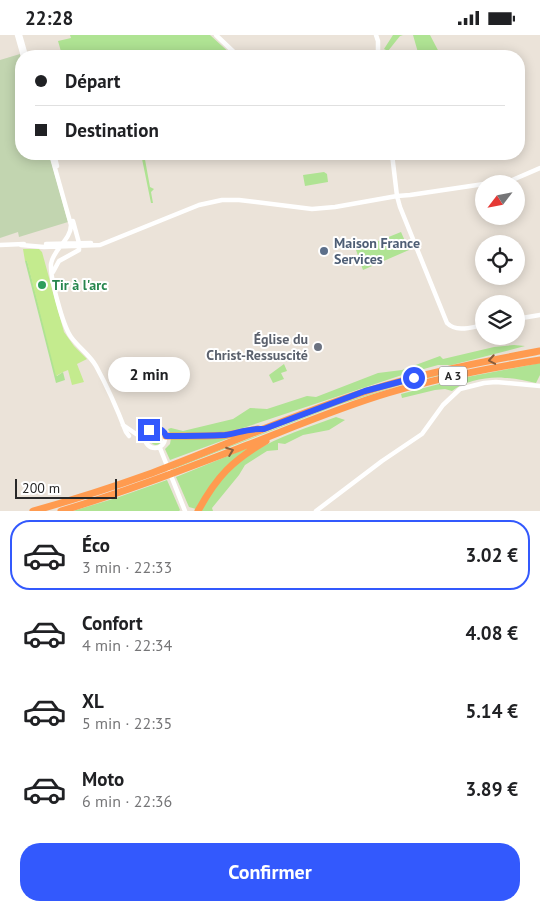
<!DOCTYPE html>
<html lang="fr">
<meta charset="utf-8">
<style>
:root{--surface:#fff;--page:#f6f6f6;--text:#202124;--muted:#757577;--line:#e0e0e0;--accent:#3359fd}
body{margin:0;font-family:"PT Sans",sans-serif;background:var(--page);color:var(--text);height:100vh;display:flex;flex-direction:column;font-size:19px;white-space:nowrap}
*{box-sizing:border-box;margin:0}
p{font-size:16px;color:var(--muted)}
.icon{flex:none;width:28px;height:28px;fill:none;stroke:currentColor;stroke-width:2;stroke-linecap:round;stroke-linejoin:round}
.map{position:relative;height:476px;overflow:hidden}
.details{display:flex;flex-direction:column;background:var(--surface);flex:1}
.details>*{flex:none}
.top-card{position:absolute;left:15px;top:15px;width:510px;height:110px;border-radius:20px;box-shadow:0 2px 12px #0003;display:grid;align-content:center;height:110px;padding:0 20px;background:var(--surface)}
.needle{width:32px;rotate:238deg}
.controls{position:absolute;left:475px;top:140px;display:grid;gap:10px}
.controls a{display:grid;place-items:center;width:50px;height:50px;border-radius:50%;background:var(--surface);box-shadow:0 2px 12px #0003;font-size:25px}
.scale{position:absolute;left:15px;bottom:12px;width:102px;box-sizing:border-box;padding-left:5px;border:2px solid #282828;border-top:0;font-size:14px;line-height:18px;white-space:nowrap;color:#282828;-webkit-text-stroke:4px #fff;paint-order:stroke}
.end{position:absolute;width:22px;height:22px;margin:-11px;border:6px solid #3359fd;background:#fff;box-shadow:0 0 0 2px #fff}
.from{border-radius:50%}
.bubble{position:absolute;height:35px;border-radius:18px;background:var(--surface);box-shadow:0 2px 12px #0003;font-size:16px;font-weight:800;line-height:35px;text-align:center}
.top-card b{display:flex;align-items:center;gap:18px;height:48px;font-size:19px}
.top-card b+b{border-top:1px solid var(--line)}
.top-card i{width:12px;height:12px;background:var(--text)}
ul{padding:9px 0 0;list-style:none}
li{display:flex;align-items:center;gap:15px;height:70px;margin:0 10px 8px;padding:0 10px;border:2px solid transparent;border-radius:20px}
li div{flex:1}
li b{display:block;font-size:19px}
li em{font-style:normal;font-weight:800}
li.selected{border-color:var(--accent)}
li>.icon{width:45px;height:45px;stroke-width:1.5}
.primary-button{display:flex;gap:10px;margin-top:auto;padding:10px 20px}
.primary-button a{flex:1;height:58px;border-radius:20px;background:var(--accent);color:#fff;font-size:20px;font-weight:800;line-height:58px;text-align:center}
.status{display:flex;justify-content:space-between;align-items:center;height:35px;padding:0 25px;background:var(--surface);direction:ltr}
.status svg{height:14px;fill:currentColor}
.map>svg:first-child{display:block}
</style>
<div class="status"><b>22:28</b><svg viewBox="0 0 49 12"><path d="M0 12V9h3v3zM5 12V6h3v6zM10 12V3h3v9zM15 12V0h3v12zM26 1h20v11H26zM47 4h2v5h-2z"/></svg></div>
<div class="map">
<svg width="540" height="476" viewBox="0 0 540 476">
<rect width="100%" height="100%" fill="#ebe3d9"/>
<path fill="#afe393" d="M 70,0 L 210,0 L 233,21 L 59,21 L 62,20 L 58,6 L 71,3 Z
M 393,0 L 403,0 L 400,1 L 388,16 L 384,14 Z
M 413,0 L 430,0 L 441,21 L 419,21 Z
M 141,119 L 144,119 L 150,152 L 154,154 L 151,157 L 153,168 L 151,168 Z
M 324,137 L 327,139 L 328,147 L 305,151 L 303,140 Z
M 401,197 L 409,215 L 363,235 L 356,215 Z
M 27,225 L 57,341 L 63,337 L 65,345 L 56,348 L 25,226 Z
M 514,310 L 525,311 L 452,330 L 438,330 L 399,341 L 243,393 L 221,398 L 170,398 L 168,394 L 171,393 L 183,396 L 233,384 L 250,373 L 267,374 L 307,361 L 316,362 L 378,338 L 402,335 L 440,321 L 443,324 L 494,312 Z
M 540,328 L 540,340 L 536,348 C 526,346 515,343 505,343 C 489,341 464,346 452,356 L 445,354 L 435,355 L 402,363 L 401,359 L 462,343 Z
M 284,329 L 287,336 L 281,338 L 284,344 L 273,348 L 269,340 Z
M 460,335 L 404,349 L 338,370 L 173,434 L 173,433 L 341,368 L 419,344 Z
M 336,382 L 345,385 L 329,395 L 303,400 L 285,409 L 278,408 L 278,415 L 267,416 L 245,430 L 239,440 L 212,473 L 213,476 L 200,476 C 207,465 213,454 221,444 C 249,410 296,397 336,382 Z
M150 404a6 6 0 1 1 12 0a6 6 0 1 1-12 0Z
M 235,401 L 170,425 L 165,414 L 170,409 L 171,403 Z
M 255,410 L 237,422 L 196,474 L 189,472 L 176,442 Z
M 167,445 L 180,475 L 179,476 L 73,476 L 116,463 Z"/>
<path fill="#c2d5b0" d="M 20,19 L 21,23 L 21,119 L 49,119 L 68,187 L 19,202 L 18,197 L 0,203 L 0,25 Z"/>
<path fill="#c4eb8e" d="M 23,214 L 39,214 L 42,217 L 64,297 L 74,311 L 87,324 L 77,329 L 84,347 L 72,350 L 68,335 L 63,337 L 56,341 L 27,226 L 25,226 Z"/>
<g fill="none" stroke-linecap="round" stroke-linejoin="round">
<path stroke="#fff" stroke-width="4.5" d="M 17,0 L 23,21
M 20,0 L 26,21
M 216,0 L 238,21
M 376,0 L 378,6 L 378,21
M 51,119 L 71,190 C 71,205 53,214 51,229 C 50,243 63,291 71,302 C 79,313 90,320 96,331 C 107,351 118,376 126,397 L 129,401
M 54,119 L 57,131
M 392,119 L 397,161 L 400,172 L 447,288 C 457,298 472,292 484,290
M 488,149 L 510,146 L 540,133
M 46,209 L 91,208
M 0,210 L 24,209
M 21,210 L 44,212 L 100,210 L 199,170 L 222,165 L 239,165 L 312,174 L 335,172 L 397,161 L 410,160 L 484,149
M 53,237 L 59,226 L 79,215 L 79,208 L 73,186
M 516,284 L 540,280
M 123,390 L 139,401 L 145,403
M145 403a10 10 0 1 1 20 0a10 10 0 1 1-20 0Z
M 160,413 L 185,476
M 316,476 L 382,426 L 422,399 L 443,370 L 460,354 L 484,348 L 496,347 L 540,351"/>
<path stroke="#ff9b50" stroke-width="7" d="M 166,401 L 205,401 L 227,400 L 258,394
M 33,476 C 73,465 113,452 152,438 C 224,411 294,379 367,356 C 423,338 482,327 540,316
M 61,476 C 125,457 187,433 250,409 C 296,391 341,372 388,358 C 438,343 489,333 540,325
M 198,476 C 217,441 232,426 266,406"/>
</g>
<defs><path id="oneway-chevron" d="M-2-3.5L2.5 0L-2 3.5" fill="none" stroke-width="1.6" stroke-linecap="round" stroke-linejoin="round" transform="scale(1.25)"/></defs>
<g stroke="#895c3a">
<use href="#oneway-chevron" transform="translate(492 325) rotate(170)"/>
<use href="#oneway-chevron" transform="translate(230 416) rotate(-21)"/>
</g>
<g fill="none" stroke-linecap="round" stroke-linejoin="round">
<path stroke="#3359fd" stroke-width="6" d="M 149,395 C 157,392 163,393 166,401 C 185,401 205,401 225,400 C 238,398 250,393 264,394 L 365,356 L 414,343"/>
</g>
<circle fill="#5c6f8a" stroke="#fff" stroke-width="2" cx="324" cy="216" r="5"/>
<circle fill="#2e9e5b" stroke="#fff" stroke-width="2" cx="42" cy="250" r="5"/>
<circle fill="#6b7280" stroke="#fff" stroke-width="2" cx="318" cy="312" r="5"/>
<g text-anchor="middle" stroke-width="4" stroke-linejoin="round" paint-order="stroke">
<rect fill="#fff" stroke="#686868" stroke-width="1" x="439" y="331.5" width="28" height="19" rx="4"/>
<g font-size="12" font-weight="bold" fill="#282828">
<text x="453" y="345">A 3</text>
</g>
<g font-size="14" font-weight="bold" fill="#4e5e75" stroke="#fff" text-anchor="start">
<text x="334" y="213">Maison France<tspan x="334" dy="16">Services</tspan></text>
</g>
<g font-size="14" font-weight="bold" fill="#27864d" stroke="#fff" text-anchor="start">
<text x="52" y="255">Tir à l'arc</text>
</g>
<g font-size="14" font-weight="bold" fill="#5b616d" stroke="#fff" text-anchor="end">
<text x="308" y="309">Église du<tspan x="308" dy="16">Christ-Ressuscité</tspan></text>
</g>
</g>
</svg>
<div class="controls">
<a><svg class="needle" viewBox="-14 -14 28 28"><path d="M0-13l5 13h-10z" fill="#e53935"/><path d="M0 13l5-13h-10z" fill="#757577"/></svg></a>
<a><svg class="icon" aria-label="locate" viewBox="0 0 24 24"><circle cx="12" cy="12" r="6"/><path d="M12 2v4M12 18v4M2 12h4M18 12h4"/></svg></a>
<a><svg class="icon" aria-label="layers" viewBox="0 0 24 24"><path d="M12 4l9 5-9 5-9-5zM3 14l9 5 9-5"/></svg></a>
</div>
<div class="scale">200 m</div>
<i class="end from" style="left:414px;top:343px"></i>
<i class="end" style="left:149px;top:395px"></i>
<div class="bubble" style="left:108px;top:322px;width:82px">2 min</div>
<div class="top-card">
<b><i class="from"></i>Départ</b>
<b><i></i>Destination</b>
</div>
</div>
<section class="details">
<ul>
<li class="selected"><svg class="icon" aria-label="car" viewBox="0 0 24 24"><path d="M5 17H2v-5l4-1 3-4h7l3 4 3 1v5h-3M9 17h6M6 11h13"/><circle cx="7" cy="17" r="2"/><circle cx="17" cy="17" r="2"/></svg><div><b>Éco</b><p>3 min · 22:33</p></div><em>3.02 €</em></li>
<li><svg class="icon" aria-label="car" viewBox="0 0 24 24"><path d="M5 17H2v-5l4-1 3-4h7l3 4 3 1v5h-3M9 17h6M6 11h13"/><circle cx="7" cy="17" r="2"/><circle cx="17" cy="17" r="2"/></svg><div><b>Confort</b><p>4 min · 22:34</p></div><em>4.08 €</em></li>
<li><svg class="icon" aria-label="car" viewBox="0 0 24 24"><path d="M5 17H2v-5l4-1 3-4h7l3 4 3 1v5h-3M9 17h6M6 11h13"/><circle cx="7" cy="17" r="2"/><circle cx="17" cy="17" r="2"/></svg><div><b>XL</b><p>5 min · 22:35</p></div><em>5.14 €</em></li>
<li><svg class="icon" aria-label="car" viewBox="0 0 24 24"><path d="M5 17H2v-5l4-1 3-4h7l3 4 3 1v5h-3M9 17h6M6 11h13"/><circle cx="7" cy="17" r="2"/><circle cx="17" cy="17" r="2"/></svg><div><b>Moto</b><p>6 min · 22:36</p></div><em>3.89 €</em></li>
</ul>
<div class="primary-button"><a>Confirmer</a></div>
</section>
